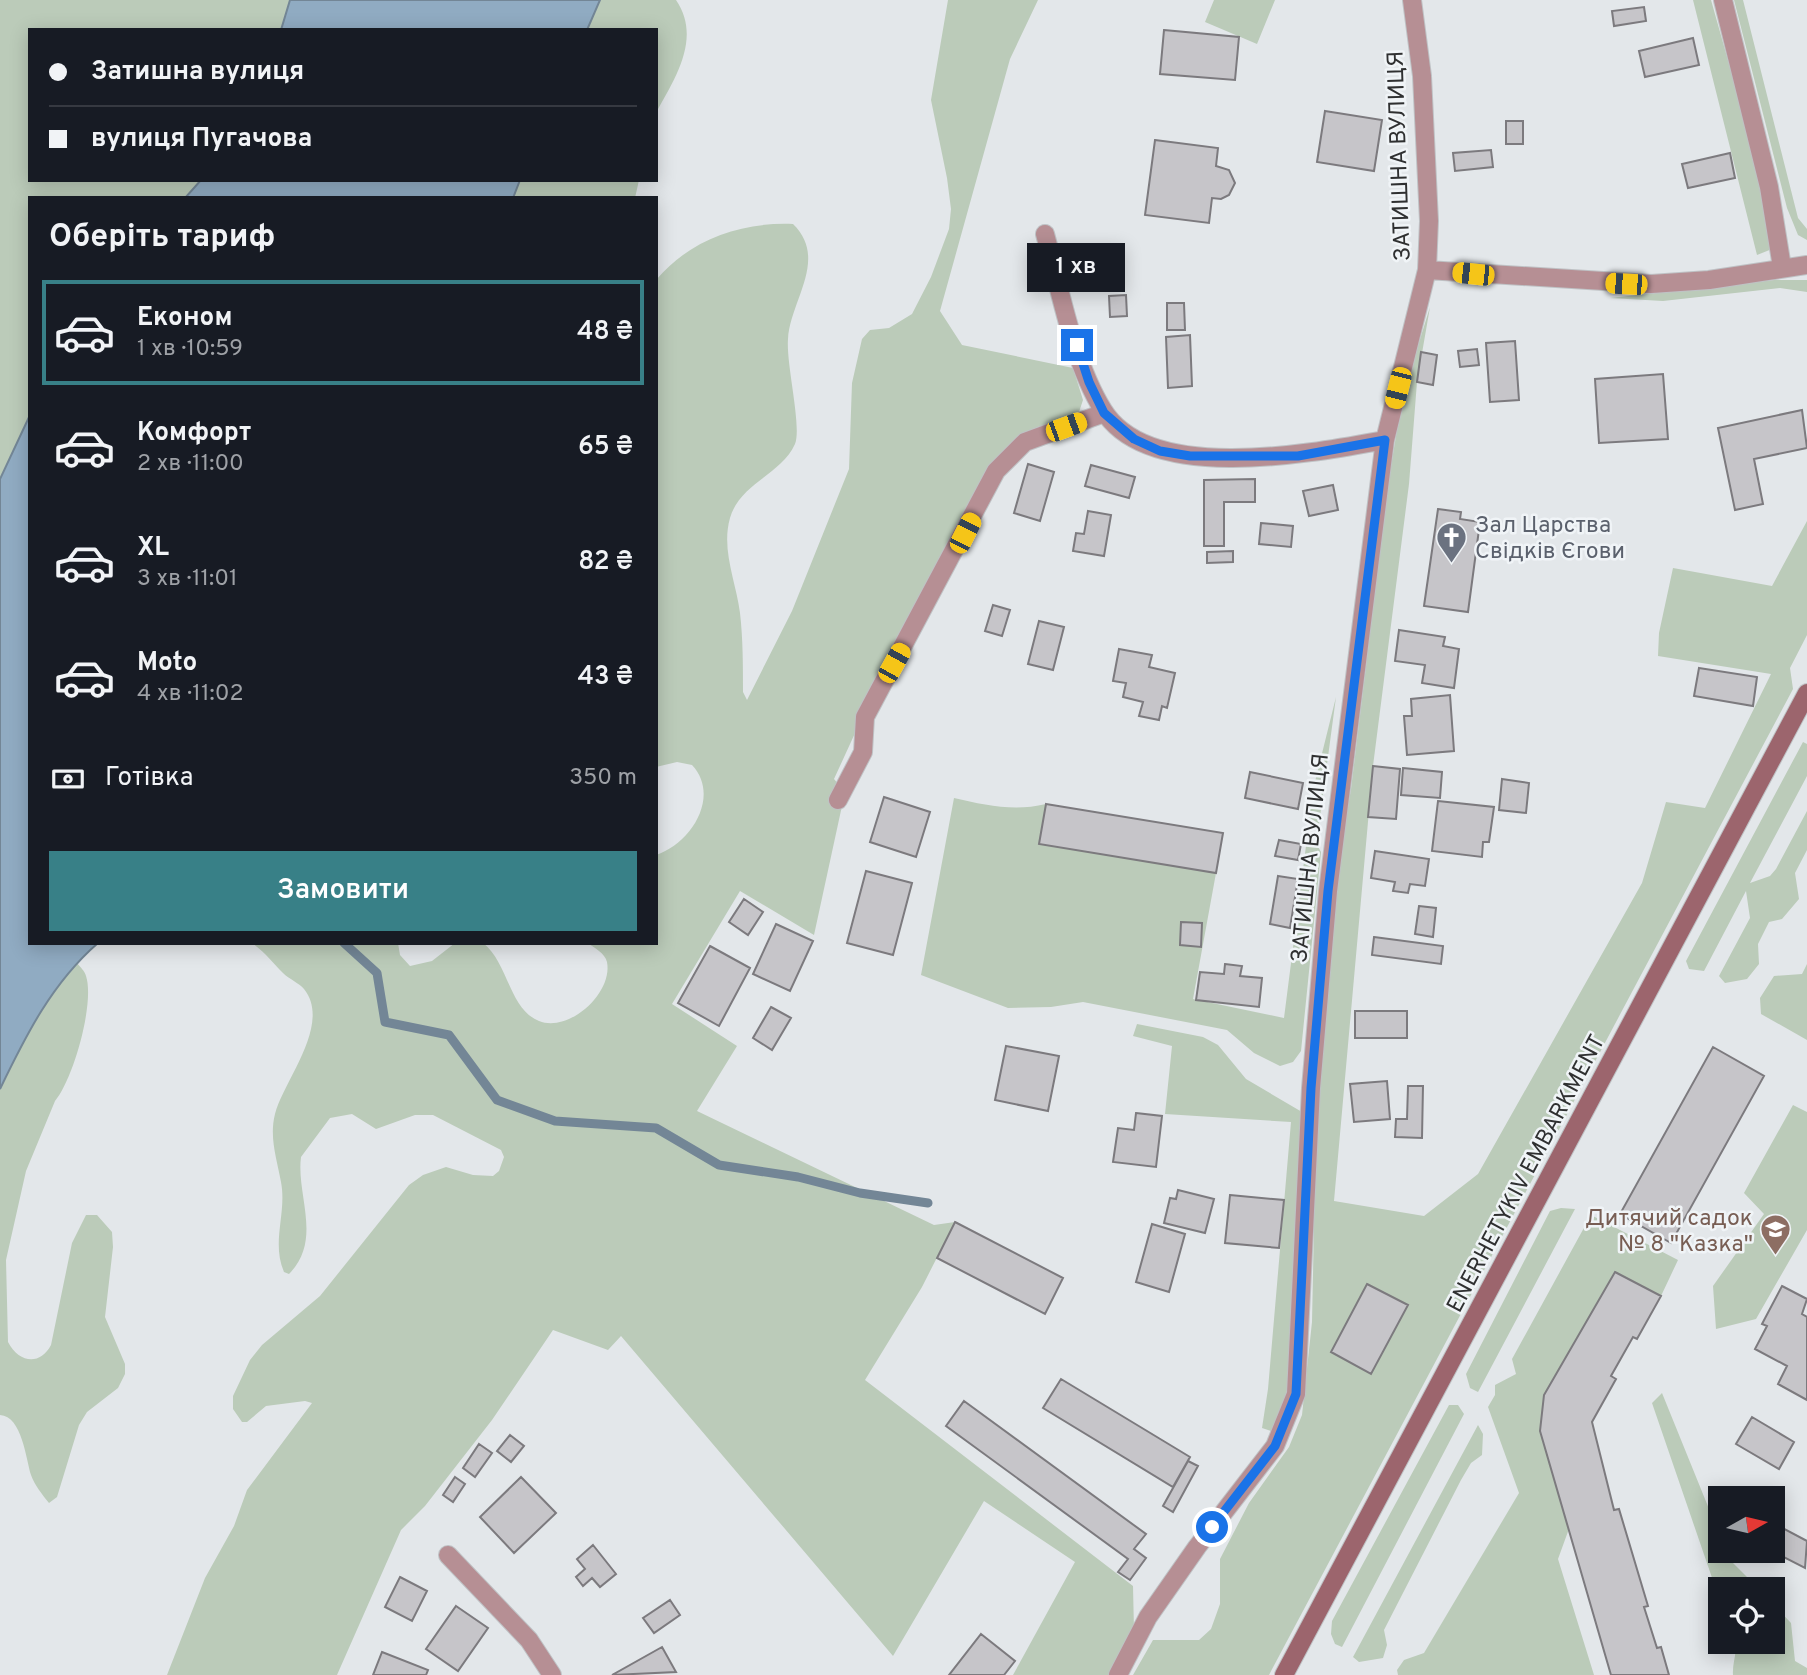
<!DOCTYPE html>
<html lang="uk">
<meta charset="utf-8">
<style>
:root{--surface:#171b24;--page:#242831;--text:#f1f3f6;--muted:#9ea1a6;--line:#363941;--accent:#388087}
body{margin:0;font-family:Overpass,sans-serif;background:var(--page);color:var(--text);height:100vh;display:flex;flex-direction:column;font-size:26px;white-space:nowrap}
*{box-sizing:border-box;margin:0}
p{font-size:23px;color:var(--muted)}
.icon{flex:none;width:38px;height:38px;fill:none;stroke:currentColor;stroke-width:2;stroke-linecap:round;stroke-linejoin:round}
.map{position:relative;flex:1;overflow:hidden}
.drawer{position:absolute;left:28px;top:196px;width:630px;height:749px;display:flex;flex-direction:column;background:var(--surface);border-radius:0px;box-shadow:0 4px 18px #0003}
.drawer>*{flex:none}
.guide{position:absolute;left:28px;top:28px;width:630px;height:154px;border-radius:0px;box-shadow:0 4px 18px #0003;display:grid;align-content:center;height:154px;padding:0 21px;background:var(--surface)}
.needle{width:46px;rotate:82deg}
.fabs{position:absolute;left:1708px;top:1486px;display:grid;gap:14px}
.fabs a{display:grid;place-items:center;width:77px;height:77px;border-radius:0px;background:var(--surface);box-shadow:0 4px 18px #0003;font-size:35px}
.end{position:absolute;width:32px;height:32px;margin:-16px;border:9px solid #1a73e8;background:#fff;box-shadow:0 0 0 4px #fff}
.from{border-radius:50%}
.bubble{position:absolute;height:49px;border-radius:0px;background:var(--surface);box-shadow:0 4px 18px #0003;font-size:23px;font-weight:600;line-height:49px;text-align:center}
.car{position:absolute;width:21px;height:42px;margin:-21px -10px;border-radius:9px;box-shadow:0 0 5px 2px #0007;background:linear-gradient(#f5c518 24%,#345 0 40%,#f5c518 0 76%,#345 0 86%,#f5c518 0)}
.guide b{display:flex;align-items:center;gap:24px;height:66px;font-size:26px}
.guide b+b{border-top:2px solid var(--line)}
.guide i{width:18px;height:18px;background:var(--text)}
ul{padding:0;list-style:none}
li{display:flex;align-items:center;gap:21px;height:105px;margin:0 14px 10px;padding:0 7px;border:4px solid transparent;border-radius:0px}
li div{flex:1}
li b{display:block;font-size:26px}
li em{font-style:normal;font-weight:600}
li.selected{border-color:var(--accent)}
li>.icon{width:63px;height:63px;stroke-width:1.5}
h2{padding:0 21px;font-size:32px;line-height:84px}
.pay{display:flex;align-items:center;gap:18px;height:77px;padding:0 21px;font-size:26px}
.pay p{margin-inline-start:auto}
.action{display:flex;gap:14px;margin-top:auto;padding:14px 21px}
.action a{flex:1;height:80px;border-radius:0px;background:var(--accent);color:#fff;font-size:28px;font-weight:600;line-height:80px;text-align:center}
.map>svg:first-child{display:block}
</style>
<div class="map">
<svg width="1807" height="1675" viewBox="0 0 1807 1675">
<rect width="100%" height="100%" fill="#e3e7ea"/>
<path fill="#bbcbb9" d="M 0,0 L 290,0 L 281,30 L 30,30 L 30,180 L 201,180 L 185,198 L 30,198 L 30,415 L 0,479 Z
M 600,0 L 676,0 C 702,38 675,78 656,113 L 656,30 L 587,30 Z
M 948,0 L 1038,0 L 1010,59 L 940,311 L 962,345 L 1073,368 L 1083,400 L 1079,412 L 1033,429 L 1015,441 L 878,683 L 834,779 L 845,792 L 814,935 L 740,891 L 672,1004 L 737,1046 L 697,1111 L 934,1225 L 955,1222 L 922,1287 L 865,1380 L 1133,1586 L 1134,1631 L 1109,1675 L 1013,1675 L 1075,1562 L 984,1501 L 893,1656 L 621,1336 L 608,1350 L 553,1330 L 492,1420 L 425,1506 L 401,1530 L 337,1675 L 167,1675 L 205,1578 L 234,1526 L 247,1490 L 312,1403 L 305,1401 L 266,1406 L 247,1422 L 242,1422 L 233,1409 L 233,1396 L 250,1360 L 262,1345 L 320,1296 L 409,1185 L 423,1175 L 446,1167 L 473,1175 L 493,1176 L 499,1171 L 504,1157 L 501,1150 L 433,1115 L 415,1115 L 376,1129 L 352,1114 L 330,1118 L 301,1157 C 296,1195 323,1240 289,1274 L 284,1272 C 271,1242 287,1213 281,1182 C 277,1159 269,1138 275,1114 C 284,1080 332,1024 304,989 C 299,983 289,979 283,973 C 273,963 264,951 252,943 L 398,943 L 400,955 L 410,966 L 432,961 L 455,943 L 483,943 C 508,962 509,1009 539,1021 C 569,1033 613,993 607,962 C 605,953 594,948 588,943 L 656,943 L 656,855 C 691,844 721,796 692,765 L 677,762 L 656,767 L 656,280 C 691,239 740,222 793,224 C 829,259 790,301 788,339 C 786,365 802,426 795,444 C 781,475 740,483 730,518 C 721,550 736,581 740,613 C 743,639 743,666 743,692 L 747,700 L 792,611 L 849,469 L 852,383 L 862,339 L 870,330 L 889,328 L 912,314 L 931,277 L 949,229 L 951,209 L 947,178 L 931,100 Z
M 1214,0 L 1275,0 L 1257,44 L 1205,22 Z
M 1693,0 L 1711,0 L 1751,142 L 1772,249 L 1757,255 Z
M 1734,0 L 1743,0 L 1798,218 L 1807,229 L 1807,240 L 1798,235 L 1787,208 Z
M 520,180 L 639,180 L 635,198 L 513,198 Z
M 1774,280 L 1807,280 L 1807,292 L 1780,288 L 1663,301 L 1610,298 Z
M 1430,307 L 1417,382 L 1409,484 L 1373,766 L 1334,1201 L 1424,1216 L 1478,1174 L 1642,883 L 1666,802 L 1705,808 L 1771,674 L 1658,656 L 1659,633 L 1673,568 L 1772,586 L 1807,521 L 1807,635 L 1790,668 L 1793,689 L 1269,1675 L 1133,1675 L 1153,1640 L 1199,1640 L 1211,1629 L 1220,1604 L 1220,1559 L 1249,1503 L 1289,1447 L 1302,1415 L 1312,1322 L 1314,1226 L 1310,1146 L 1321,969 L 1351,789 L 1389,478 L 1403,394 Z
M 1336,697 L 1319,824 L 1305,822 Z
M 1803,742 L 1807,744 L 1807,776 L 1750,883 L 1770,876 L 1776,869 L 1807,811 L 1807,850 L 1795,873 L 1799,899 L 1782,919 L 1769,922 L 1758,944 L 1759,964 L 1747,979 L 1725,983 L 1719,976 L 1750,918 L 1746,891 L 1704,971 L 1689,969 L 1686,961 Z
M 954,798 C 985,805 1014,812 1046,804 L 1040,844 L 1216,873 L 1193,999 L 1284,1018 L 1307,838 L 1314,840 L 1321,852 L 1301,1051 L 1293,1062 L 1280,1066 L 1254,1053 L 1227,1030 L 1083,1002 L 1051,1007 L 1008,1008 L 921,975 Z
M 77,963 C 80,967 85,971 86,976 C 95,1003 73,1080 55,1101 L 26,1171 L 6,1260 L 8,1342 C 19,1363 40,1366 51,1345 L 72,1243 L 86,1215 L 97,1215 L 112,1232 L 113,1247 L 105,1317 L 125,1364 L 125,1374 L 118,1388 L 87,1412 L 79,1425 L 57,1497 L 49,1503 C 42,1494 35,1486 31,1475 C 26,1459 22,1416 0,1415 L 0,1089 L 26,1035 L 59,981 Z
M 1807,964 L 1807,1040 L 1761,1014 L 1760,998 L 1774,976 L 1802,974 Z
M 1137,1024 L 1203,1037 L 1218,1045 L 1246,1079 L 1302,1112 L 1291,1361 C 1287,1383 1288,1415 1271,1431 L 1262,1428 L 1268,1389 L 1291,1122 L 1165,1114 L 1172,1046 L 1133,1036 Z
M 1793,1105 L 1807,1112 L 1807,1230 L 1756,1319 L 1716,1329 L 1713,1286 L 1764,1214 L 1744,1193 Z
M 1561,1208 L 1575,1209 L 1478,1392 L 1470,1388 L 1466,1374 L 1550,1211 Z
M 1591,1215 L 1678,1260 L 1661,1296 L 1615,1272 L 1603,1293 L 1602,1322 L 1595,1339 L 1570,1350 L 1544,1395 L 1541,1422 L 1570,1526 L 1558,1559 L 1594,1675 L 1398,1675 L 1397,1670 L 1404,1660 L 1424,1653 L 1519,1493 L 1488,1407 L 1495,1395 L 1495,1385 L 1516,1374 L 1512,1359 Z
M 1662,1393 L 1720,1536 L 1720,1550 L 1726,1551 L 1729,1559 L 1759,1589 L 1720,1589 L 1720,1601 L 1652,1403 Z
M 1449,1405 L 1458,1405 L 1464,1414 L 1342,1647 L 1335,1644 L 1331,1634 L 1332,1621 Z
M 1478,1425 L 1483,1434 L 1482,1455 L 1471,1463 L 1461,1480 L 1384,1630 L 1387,1645 L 1383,1658 L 1359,1662 L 1353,1657 Z
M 1773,1604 L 1791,1623 L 1795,1661 L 1807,1668 L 1807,1675 L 1733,1675 C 1732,1662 1738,1654 1734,1642 L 1773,1642 Z"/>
<path fill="#90abc2" stroke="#738696" stroke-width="2" d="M 290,0 L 600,0 L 587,30 L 281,30 Z
M 201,180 L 520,180 L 513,198 L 185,198 Z
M 30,415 L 30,943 L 98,943 C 52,983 26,1035 0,1089 L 0,479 Z"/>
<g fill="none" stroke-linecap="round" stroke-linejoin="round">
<path stroke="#738696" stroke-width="9" d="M 344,943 L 377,973 L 385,1022 L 449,1035 L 497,1100 L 555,1121 L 656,1128 L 719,1165 L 798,1177 L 860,1193 L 928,1203"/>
</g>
<path fill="#c6c5c9" stroke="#7c7a7e" stroke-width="2" d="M 1644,7 L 1646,21 L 1614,26 L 1612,11 Z
M 1164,30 L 1239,37 L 1235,80 L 1160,74 Z
M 1693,38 L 1699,65 L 1645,77 L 1639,51 Z
M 1325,111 L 1382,120 L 1374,171 L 1317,162 Z
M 1506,121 L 1523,121 L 1523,144 L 1506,144 Z
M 1155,140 L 1218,148 L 1216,166 L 1229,170 L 1235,183 L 1229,195 L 1221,199 L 1212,198 L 1209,223 L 1145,215 Z
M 1491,150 L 1493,167 L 1455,171 L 1453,153 Z
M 1730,153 L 1735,178 L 1688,188 L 1682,164 Z
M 1126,295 L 1127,316 L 1110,317 L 1109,296 Z
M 1167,303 L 1184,303 L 1185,330 L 1167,330 Z
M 1190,335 L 1192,386 L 1168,388 L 1166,337 Z
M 1515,341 L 1519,400 L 1490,402 L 1486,343 Z
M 1477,349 L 1479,365 L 1460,367 L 1458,351 Z
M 1421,352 L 1437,355 L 1433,385 L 1417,382 Z
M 1663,374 L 1668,439 L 1599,443 L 1595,379 Z
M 1802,410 L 1807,448 L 1754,459 L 1763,504 L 1735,510 L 1718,428 Z
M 1028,464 L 1054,472 L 1040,521 L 1014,513 Z
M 1091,465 L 1135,477 L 1129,498 L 1085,486 Z
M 1255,479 L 1255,502 L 1224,502 L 1224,546 L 1204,546 L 1204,480 Z
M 1333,485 L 1338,510 L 1309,516 L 1303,491 Z
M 1438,509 L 1461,512 L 1460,519 L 1480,522 L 1468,612 L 1424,606 Z
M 1088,511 L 1111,515 L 1104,556 L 1073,551 L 1076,533 L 1084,534 Z
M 1261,523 L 1293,526 L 1291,547 L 1259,544 Z
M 1233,551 L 1233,562 L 1207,563 L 1207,552 Z
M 993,605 L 1010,610 L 1002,636 L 985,631 Z
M 1039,621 L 1064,627 L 1053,670 L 1028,664 Z
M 1399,630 L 1445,637 L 1443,646 L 1459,649 L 1454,688 L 1422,683 L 1425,665 L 1395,661 Z
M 1119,649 L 1152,655 L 1149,667 L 1175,673 L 1167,708 L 1162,706 L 1159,720 L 1139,716 L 1143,702 L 1123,697 L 1126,683 L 1113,681 Z
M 1699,668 L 1757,677 L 1753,706 L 1694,696 Z
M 1450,695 L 1454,751 L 1407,755 L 1404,716 L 1412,716 L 1411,699 Z
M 1373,766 L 1400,769 L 1396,819 L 1368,817 Z
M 1403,768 L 1442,772 L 1440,798 L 1401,795 Z
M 1250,772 L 1303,783 L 1298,809 L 1245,798 Z
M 1502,779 L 1529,783 L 1526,813 L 1499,810 Z
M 884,797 L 930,812 L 916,857 L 870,842 Z
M 1438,801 L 1494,807 L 1489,842 L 1483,842 L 1482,857 L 1432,851 Z
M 1046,804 L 1223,833 L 1216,873 L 1039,844 Z
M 1279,840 L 1301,844 L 1298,860 L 1275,856 Z
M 1375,851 L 1429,859 L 1425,886 L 1410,884 L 1408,893 L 1393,891 L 1395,882 L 1371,878 Z
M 866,871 L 912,883 L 893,955 L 847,943 Z
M 1278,876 L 1298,879 L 1290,928 L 1270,924 Z
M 744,899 L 763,912 L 748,935 L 729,922 Z
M 1419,906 L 1436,908 L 1433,937 L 1415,934 Z
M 1181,922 L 1202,923 L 1201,947 L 1180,945 Z
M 776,924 L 813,941 L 790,991 L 753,974 Z
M 1374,937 L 1443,946 L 1441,964 L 1372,955 Z
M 710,946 L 750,968 L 719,1026 L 678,1003 Z
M 1225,964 L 1242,966 L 1240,976 L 1262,978 L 1259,1007 L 1196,1000 L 1200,972 L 1224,974 Z
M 771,1007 L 791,1018 L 772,1050 L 753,1038 Z
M 1355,1011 L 1407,1011 L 1407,1038 L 1355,1038 Z
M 1006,1046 L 1059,1056 L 1048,1111 L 995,1100 Z
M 1713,1047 L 1764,1076 L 1671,1243 L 1620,1214 Z
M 1387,1081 L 1390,1119 L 1354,1122 L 1350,1084 Z
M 1408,1086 L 1423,1086 L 1422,1138 L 1395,1137 L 1396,1119 L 1407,1119 Z
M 1136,1113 L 1162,1116 L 1156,1167 L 1113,1162 L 1118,1128 L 1134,1130 Z
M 1178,1190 L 1214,1199 L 1205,1233 L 1164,1223 L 1170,1198 L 1176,1199 Z
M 1230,1195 L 1284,1200 L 1279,1248 L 1225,1243 Z
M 955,1222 L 1063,1278 L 1045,1314 L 937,1258 Z
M 1152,1224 L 1185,1234 L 1169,1292 L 1136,1282 Z
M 1615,1272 L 1661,1296 L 1637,1339 L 1633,1337 L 1611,1376 L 1616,1379 L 1592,1422 L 1614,1510 L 1619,1509 L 1648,1606 L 1644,1607 L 1657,1648 L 1661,1647 L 1669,1675 L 1611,1675 L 1540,1431 L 1544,1395 Z
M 1367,1284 L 1408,1305 L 1371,1374 L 1331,1352 Z
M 1782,1286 L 1807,1299 L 1802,1314 L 1807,1317 L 1807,1400 L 1778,1384 L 1787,1366 L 1755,1349 L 1767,1326 L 1762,1324 Z
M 1061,1379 L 1190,1457 L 1173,1487 L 1043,1408 Z
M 964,1401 L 1146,1534 L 1134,1549 L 1146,1558 L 1130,1580 L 1118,1572 L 1128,1559 L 946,1426 Z
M 1752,1417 L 1794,1442 L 1779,1469 L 1736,1444 Z
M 510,1435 L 524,1446 L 511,1462 L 497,1451 Z
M 479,1444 L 492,1453 L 475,1477 L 463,1468 Z
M 1188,1461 L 1198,1466 L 1173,1512 L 1163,1506 Z
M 455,1477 L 465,1484 L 453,1502 L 443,1495 Z
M 521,1477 L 556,1513 L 514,1553 L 480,1517 Z
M 1773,1523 L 1807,1541 L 1805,1568 L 1770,1550 Z
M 593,1545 L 616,1574 L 600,1587 L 592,1578 L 583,1586 L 576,1577 L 585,1569 L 577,1559 Z
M 400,1577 L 427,1591 L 412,1621 L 385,1607 Z
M 670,1600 L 680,1615 L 654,1633 L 643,1618 Z
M 456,1606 L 488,1628 L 458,1671 L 426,1649 Z
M 981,1634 L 1015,1661 L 1004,1675 L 949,1675 Z
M 662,1647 L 676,1672 L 612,1675 Z
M 382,1652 L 428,1670 L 426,1675 L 373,1675 Z"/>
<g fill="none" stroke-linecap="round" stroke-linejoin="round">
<defs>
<path id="street" d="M 1723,0 L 1769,187 L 1782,267
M 1045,234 C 1060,289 1073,362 1103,410 C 1149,485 1313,453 1385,440
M 1427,270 L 1651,284 L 1709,280 L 1807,265
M 838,800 L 863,752 L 865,717 L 996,471 L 1025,442 L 1104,413
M 448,1555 L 529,1640 L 552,1675
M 1118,1675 L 1148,1617 L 1197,1547 L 1275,1446 L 1296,1394 L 1311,1088 L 1328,891 L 1385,440 L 1427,270 L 1429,221 L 1422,76 L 1412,0"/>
<path id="secondary" d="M 1284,1675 L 1807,693"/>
</defs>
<use href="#street" stroke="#bfc2c5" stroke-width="20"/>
<use href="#secondary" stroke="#bfc2c5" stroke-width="20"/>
<use href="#street" stroke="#b68f94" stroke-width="18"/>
<use href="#secondary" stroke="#9c656d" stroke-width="18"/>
</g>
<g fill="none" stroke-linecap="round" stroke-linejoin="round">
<path stroke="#1a73e8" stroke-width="9" d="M 1077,345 L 1089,382 L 1104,413 L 1134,439 L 1160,451 L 1190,456 L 1298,456 L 1385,440 L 1328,891 L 1311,1088 L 1296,1394 L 1275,1446 L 1212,1527"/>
</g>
<defs>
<symbol id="church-pin" viewBox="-11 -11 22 30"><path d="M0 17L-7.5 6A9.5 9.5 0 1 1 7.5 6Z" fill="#6b7280" stroke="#f0f4f7"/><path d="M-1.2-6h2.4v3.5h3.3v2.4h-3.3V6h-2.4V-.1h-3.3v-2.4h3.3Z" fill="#fff"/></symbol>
<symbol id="school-pin" viewBox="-11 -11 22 30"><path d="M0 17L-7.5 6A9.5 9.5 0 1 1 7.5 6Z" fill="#8d6e63" stroke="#f0f4f7"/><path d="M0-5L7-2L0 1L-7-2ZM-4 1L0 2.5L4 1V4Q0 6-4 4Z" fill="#fff"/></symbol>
</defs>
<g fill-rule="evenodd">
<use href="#church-pin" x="1434" y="520" width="35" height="47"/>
<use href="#school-pin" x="1758" y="1212" width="35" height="47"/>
</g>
<g text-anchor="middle" stroke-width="5" stroke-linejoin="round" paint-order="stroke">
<g font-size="23" fill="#2f3031" stroke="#f0f4f7">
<text transform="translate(1398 156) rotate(-92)" y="8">ЗАТИШНА ВУЛИЦЯ</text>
<text transform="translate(1309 858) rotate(-84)" y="8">ЗАТИШНА ВУЛИЦЯ</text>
<text transform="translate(1525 1173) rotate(-62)" y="8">ENERHETYKIV EMBARKMENT</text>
</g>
<g font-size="23" fill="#5b616d" stroke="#f0f4f7" text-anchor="start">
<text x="1475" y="532">Зал Царства<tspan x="1475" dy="26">Свідків Єгови</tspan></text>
</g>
<g font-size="23" fill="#785e54" stroke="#f0f4f7" text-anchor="end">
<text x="1753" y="1225">Дитячий садок<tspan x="1753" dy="26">№ 8 "Казка"</tspan></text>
</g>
</g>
</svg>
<div class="fabs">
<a><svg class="needle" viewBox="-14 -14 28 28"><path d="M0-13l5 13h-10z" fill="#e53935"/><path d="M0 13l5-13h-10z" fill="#9ea1a6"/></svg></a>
<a><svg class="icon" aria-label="locate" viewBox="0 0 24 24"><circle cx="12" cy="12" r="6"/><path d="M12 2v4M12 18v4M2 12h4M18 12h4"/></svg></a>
</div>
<i class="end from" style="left:1212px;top:1527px"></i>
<i class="end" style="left:1077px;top:345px"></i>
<div class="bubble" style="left:1027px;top:243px;width:98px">1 хв</div>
<i class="car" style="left:1473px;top:274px;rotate:276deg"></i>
<i class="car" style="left:1626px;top:284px;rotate:273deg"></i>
<i class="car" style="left:1398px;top:388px;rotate:194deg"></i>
<i class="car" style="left:1066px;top:427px;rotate:70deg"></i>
<i class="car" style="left:965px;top:533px;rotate:27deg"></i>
<i class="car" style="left:894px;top:663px;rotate:29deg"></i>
<div class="guide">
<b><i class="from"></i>Затишна вулиця</b>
<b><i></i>вулиця Пугачова</b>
</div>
<section class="drawer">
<h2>Оберіть тариф</h2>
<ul>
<li class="selected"><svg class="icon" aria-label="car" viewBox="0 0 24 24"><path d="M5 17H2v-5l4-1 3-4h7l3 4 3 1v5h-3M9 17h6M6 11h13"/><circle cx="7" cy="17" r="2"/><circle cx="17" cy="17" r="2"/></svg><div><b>Економ</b><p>1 хв · 10:59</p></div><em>48 ₴</em></li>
<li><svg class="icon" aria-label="car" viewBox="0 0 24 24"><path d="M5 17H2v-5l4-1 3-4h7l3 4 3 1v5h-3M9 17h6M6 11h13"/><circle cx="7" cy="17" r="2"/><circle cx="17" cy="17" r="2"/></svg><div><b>Комфорт</b><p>2 хв · 11:00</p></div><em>65 ₴</em></li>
<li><svg class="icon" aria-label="car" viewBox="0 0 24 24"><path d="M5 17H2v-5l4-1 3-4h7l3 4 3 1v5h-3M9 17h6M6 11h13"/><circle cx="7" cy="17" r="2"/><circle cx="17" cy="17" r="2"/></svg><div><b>XL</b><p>3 хв · 11:01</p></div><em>82 ₴</em></li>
<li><svg class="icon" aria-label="car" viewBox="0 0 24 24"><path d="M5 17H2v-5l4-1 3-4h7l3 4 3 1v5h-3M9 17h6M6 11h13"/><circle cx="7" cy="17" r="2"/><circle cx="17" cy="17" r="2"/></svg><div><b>Moto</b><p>4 хв · 11:02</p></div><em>43 ₴</em></li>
</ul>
<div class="pay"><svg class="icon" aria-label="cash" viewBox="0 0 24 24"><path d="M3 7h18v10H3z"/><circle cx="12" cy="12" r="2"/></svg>Готівка<p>350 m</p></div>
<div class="action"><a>Замовити</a></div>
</section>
</div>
